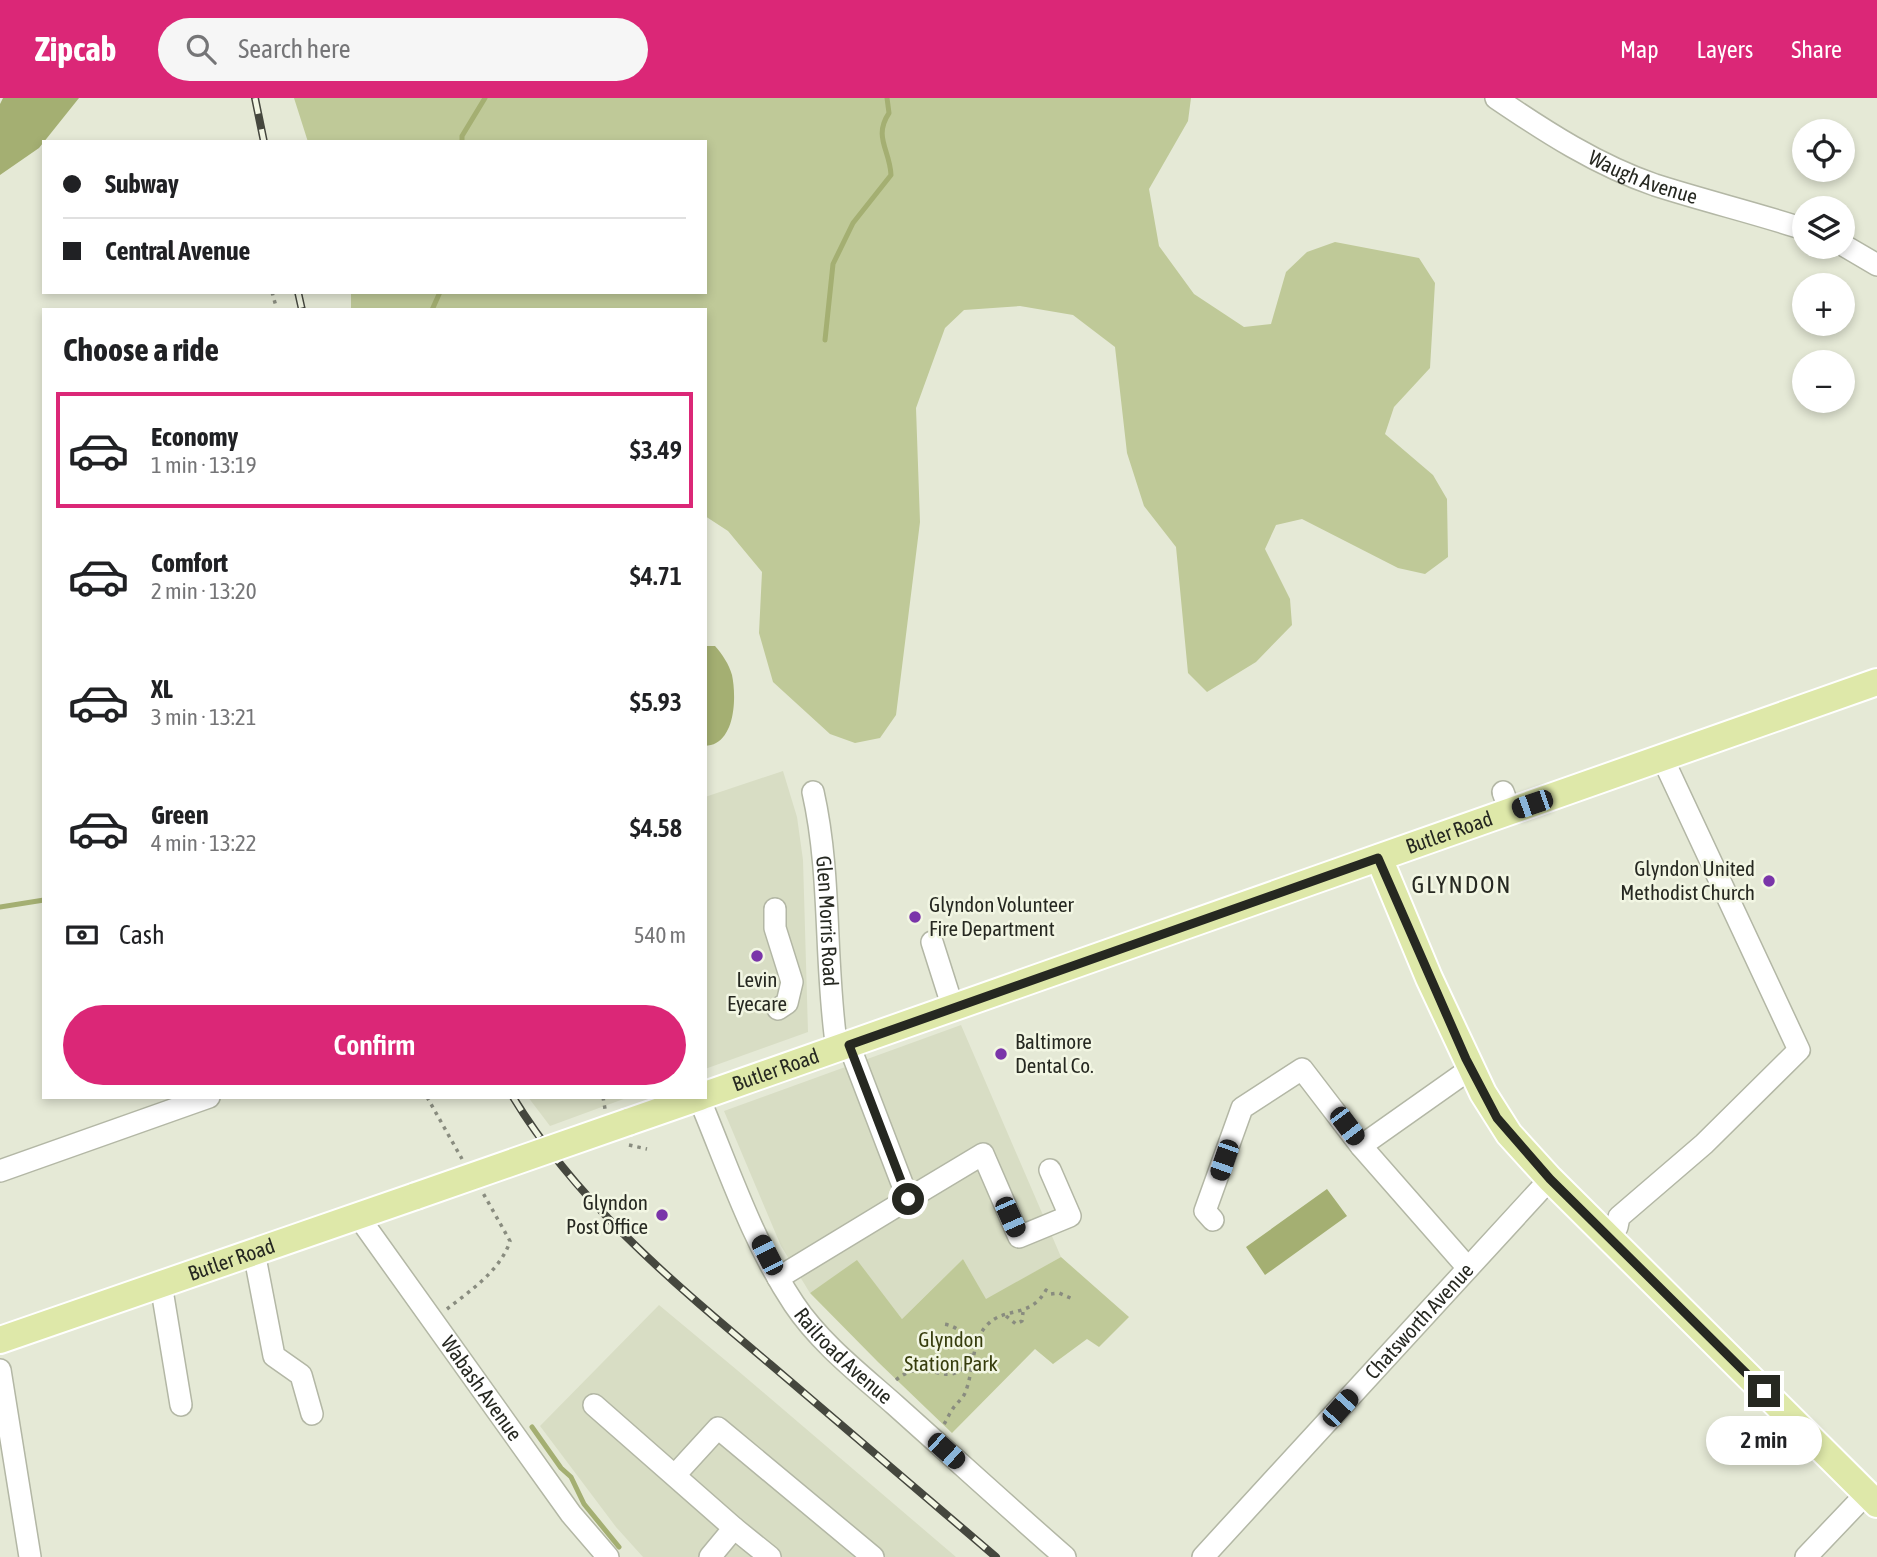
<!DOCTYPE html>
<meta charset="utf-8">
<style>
:root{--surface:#fff;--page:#f6f6f6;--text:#202124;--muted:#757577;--line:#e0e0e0;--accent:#db2777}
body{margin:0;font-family:"Asap Condensed",sans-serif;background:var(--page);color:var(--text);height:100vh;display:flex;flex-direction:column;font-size:26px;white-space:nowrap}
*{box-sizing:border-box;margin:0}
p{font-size:23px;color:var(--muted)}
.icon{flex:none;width:38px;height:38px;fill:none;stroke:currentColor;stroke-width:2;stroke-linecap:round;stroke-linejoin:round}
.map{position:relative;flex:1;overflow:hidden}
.panel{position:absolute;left:42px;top:210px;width:665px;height:791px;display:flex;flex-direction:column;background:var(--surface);border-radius:0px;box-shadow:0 4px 10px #0003}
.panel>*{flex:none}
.hud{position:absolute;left:42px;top:42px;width:665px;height:154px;border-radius:0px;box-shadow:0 4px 10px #0003;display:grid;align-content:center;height:154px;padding:0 21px;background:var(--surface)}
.controls{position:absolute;left:1792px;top:21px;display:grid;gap:14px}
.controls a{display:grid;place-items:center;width:63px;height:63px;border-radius:50%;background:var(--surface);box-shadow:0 4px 10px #0003;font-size:35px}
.end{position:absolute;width:32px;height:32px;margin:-16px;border:9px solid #262821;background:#fff;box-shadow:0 0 0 4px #fff}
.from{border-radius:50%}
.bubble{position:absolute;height:49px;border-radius:24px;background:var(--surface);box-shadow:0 4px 10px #0003;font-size:23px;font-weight:600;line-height:49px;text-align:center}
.car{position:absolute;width:21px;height:42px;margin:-21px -10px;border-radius:9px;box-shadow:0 0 5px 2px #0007;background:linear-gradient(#222 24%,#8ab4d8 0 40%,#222 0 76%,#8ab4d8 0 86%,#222 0)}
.hud b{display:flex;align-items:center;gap:24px;height:66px;font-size:26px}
.hud b+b{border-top:2px solid var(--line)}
.hud i{width:18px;height:18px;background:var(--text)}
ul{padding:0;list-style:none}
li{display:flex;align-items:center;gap:21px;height:116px;margin:0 14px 10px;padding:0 7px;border:4px solid transparent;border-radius:0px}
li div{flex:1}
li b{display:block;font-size:26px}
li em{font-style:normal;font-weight:600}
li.active{border-color:var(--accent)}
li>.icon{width:63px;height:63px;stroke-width:1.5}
h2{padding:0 21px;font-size:32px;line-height:84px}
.pay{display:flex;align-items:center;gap:18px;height:77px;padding:0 21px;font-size:26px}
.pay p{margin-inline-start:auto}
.action{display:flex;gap:14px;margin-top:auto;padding:14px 21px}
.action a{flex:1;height:80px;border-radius:42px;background:var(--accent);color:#fff;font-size:28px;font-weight:600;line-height:80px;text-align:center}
header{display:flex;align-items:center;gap:42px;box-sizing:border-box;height:98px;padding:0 35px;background:var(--accent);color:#fff}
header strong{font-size:33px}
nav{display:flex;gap:38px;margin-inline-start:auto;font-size:24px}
.search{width:490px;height:63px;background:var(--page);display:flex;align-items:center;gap:18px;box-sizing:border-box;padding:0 24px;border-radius:38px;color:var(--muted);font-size:26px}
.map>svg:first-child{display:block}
</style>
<header>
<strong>Zipcab</strong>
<div class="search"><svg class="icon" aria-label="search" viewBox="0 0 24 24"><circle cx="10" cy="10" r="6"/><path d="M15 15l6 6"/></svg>Search here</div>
<nav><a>Map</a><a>Layers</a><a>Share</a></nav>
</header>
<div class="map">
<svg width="1877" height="1459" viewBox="0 0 1877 1459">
<rect width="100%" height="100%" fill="#e5e9d6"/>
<path fill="#d8ddc4" d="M 783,673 L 797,719 L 803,762 L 808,934 L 705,971 L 705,699 Z
M 961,927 L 1061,1159 L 986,1202 L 963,1161 L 902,1221 L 857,1163 L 810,1195 L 781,1148 L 724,1013 Z
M 528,999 L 629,999 L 550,1028 Z
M 659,1207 L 737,1272 L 956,1459 L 643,1459 L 616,1429 L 540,1328 Z"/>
<path fill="#bfc998" d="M 294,0 L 1191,0 L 1188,23 L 1149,91 L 1159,148 L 1194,196 L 1244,229 L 1271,226 L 1286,174 L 1307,154 L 1335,144 L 1419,160 L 1435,185 L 1430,270 L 1394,309 L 1385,336 L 1433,377 L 1447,401 L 1448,459 L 1425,476 L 1398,470 L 1302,421 L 1276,427 L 1265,451 L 1290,501 L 1292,527 L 1256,564 L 1207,594 L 1188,575 L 1176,449 L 1144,408 L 1127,355 L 1115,249 L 1073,217 L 1020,208 L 964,212 L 945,230 L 916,310 L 920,424 L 896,617 L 880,640 L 855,645 L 830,636 L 773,584 L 759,535 L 762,474 L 728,433 L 705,418 L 705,212 L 351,212 L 351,194 L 705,194 L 705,44 L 308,44 Z
M 1061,1159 L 1129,1219 L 1099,1249 L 1087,1241 L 1053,1266 L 1035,1251 L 952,1335 L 878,1264 L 810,1195 L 857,1162 L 902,1221 L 963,1161 L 986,1201 Z"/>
<path fill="#a4af72" d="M 3,0 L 79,0 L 39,50 L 0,77 L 0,6 Z
M 705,548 L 715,548 C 722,556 729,566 732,577 C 736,596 736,634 716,645 C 713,647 709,647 705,648 Z
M 1327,1091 L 1347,1118 L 1265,1177 L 1246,1149 Z"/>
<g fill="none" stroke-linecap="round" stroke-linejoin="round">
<path stroke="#a4af72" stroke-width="5" d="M 462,44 L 462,38 L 485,0
M 432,212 L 440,194
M 825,242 L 833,166 L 853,125 L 891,77 C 890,52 873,39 889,15 L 887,0
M 0,809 L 44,802
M 532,1329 L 561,1370 L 571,1379 L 584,1406 L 619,1449"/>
<defs>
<g id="minor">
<path id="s1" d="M 1496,0 C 1546,34 1597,67 1655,87 C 1705,103 1755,115 1804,131"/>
<path d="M 1843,147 L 1877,167"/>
<path id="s2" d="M 813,694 C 832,778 824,866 837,951"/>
<path d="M 1503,694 L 1510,713"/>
<path d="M 775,811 L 775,830 L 792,884 L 787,905 L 778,911"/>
<path d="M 932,844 L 953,910"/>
<path d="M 849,947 L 908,1101 L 983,1056 L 1019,1139 L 1070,1118 L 1050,1072"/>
<path id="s3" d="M 699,1000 C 728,1069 752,1143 794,1206 C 820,1245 860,1276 895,1307 C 952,1358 1008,1409 1065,1459"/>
<path d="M 1361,1048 L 1470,971"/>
<path d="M 0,1073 L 209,999"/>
<path id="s4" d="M 358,1118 L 571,1416 L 608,1459"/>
<path d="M 1213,1122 L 1205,1113 L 1242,1010 L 1302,971 L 1361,1048 L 1468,1170"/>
<path d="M 1608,1139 L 1617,1129 L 1619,1119 L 1704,1046 L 1799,952 L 1662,659"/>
<path d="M 254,1154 L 274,1258 L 301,1277 L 312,1316"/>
<path d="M 778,1180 L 908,1101"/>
<path d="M 161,1186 L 181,1307"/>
<path d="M 0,1272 L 30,1459"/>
<path d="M 594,1307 L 734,1430 L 710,1459"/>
<path d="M 675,1377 L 718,1330 L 873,1459"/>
<path d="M 734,1430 L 770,1459"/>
<path id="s5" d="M 1203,1459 L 1550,1081"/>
<path d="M 1806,1459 L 1866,1396"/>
</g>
<g id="major">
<path d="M 1379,760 L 1429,880 L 1483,995 L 1509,1036 L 1550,1081 L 1877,1406"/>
<path id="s6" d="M 705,997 L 1877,584"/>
<path d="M 628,1024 L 700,999"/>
<path id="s7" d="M 0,1242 L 416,1098"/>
</g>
</defs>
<use href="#minor" stroke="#b3b7a5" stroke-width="24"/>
<use href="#major" stroke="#fff" stroke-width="30"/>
<path stroke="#898c7f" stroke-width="3.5" stroke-dasharray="3.5 5" stroke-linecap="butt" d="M 272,194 L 277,212
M 427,999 L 462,1061
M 603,999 L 605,1011
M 629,1047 L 647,1051
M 447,1211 C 470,1193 501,1172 510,1143 L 483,1095
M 1006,1218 L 1016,1226 L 1022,1223 L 1023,1214
M 896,1282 C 927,1256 943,1291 965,1268 C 982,1250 961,1227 942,1226
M 944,1326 C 947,1322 949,1316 952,1312 C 956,1305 962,1302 965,1295 C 974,1274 971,1243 987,1227 C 1005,1208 1030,1221 1046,1192 L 1051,1196 L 1059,1195 L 1075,1202"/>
<use href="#minor" stroke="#fff" stroke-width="21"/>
<use href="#major" stroke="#dee8a9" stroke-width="26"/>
<defs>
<path id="rail" d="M 255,0 L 264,44
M 298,194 L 302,212
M 513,999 C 578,1106 675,1186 770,1266 C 845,1330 921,1395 996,1459"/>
</defs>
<use href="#rail" stroke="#45473e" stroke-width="8"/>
<use href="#rail" stroke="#f2f6e3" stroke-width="5" stroke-dasharray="16" stroke-linecap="butt"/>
<defs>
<path id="major-bridge" d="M 416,1098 L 628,1024"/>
</defs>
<use href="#major-bridge" stroke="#fff" stroke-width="30" stroke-linecap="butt"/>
<use href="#major-bridge" stroke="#dee8a9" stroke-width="26"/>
</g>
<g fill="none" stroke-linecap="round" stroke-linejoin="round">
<path stroke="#262821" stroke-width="9" d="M 908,1101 L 849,947 L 1378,760 L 1466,961 L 1497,1020 L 1550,1081 L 1764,1293"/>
</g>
<g fill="#7a35a9" stroke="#f2f6e3" stroke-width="2.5">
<circle cx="1769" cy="783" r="7"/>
<circle cx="915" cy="819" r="7"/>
<circle cx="757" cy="858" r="7"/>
<circle cx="1001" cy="956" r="7"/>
<circle cx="662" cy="1117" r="7"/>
</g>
<g text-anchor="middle" stroke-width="5" stroke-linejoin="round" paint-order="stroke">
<g font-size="21" fill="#262821" stroke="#f2f6e3">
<text dy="7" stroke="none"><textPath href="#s1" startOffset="168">Waugh Avenue</textPath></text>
<text dy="7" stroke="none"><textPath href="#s6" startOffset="789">Butler Road</textPath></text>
<text dy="7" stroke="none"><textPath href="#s2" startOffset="130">Glen Morris Road</textPath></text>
<text dy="7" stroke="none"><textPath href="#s6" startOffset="75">Butler Road</textPath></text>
<text dy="7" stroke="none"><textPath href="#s7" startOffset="245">Butler Road</textPath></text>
<text dy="7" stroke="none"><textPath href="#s5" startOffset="320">Chatsworth Avenue</textPath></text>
<text dy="7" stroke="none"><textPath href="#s3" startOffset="299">Railroad Avenue</textPath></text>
<text dy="7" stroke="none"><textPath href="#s4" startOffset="212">Wabash Avenue</textPath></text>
</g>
<g font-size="21" fill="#262821" stroke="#f2f6e3" text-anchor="end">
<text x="1755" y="778">Glyndon United<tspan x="1755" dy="24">Methodist Church</tspan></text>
<text x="929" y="814" text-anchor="start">Glyndon Volunteer<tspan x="929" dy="24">Fire Department</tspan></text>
<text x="757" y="889" text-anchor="middle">Levin<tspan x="757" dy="24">Eyecare</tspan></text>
<text x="1015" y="951" text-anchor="start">Baltimore<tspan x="1015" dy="24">Dental Co.</tspan></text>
<text x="648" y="1112">Glyndon<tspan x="648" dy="24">Post Office</tspan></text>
</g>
<g font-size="21" fill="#373d0d" stroke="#f2f6e3">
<text x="951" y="1249">Glyndon<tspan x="951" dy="24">Station Park</tspan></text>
</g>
<g font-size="24" letter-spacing="2" fill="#262821" stroke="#f2f6e3">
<text x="1462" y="795">GLYNDON</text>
</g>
</g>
</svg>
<div class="controls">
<a><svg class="icon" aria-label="locate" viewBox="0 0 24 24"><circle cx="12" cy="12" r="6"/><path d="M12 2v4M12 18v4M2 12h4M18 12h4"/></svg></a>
<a><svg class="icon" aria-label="layers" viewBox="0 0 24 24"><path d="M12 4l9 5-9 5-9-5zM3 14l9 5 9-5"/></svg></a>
<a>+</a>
<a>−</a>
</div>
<i class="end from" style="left:908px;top:1101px"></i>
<i class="end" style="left:1764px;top:1293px"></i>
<div class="bubble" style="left:1706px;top:1318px;width:116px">2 min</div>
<i class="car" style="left:1532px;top:706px;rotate:251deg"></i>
<i class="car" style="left:1347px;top:1028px;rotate:143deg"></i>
<i class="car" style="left:1224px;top:1062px;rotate:199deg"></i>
<i class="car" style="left:1010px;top:1119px;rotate:156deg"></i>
<i class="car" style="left:767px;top:1157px;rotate:333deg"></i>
<i class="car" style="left:1340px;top:1310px;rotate:42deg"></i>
<i class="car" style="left:946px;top:1353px;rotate:132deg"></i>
<div class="hud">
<b><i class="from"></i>Subway</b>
<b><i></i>Central Avenue</b>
</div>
<section class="panel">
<h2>Choose a ride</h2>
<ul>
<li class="active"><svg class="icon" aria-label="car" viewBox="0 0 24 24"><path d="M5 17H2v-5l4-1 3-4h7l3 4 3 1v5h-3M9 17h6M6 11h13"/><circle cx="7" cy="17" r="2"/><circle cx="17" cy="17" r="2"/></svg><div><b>Economy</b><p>1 min · 13:19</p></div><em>$3.49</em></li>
<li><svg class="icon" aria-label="car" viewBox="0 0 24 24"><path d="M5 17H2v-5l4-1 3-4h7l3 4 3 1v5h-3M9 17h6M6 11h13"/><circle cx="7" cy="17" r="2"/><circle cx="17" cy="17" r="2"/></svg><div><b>Comfort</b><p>2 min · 13:20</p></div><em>$4.71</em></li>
<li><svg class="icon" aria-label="car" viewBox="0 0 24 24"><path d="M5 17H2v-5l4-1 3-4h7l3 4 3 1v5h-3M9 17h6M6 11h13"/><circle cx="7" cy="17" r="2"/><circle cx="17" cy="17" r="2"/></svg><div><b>XL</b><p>3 min · 13:21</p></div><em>$5.93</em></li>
<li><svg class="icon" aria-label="car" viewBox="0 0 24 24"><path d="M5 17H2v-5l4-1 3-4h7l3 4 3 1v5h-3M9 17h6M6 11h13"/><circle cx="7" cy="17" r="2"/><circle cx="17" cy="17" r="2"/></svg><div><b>Green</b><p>4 min · 13:22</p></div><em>$4.58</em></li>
</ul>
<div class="pay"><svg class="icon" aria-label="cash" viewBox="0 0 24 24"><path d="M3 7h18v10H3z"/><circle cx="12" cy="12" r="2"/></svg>Cash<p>540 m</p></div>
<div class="action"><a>Confirm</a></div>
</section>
</div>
